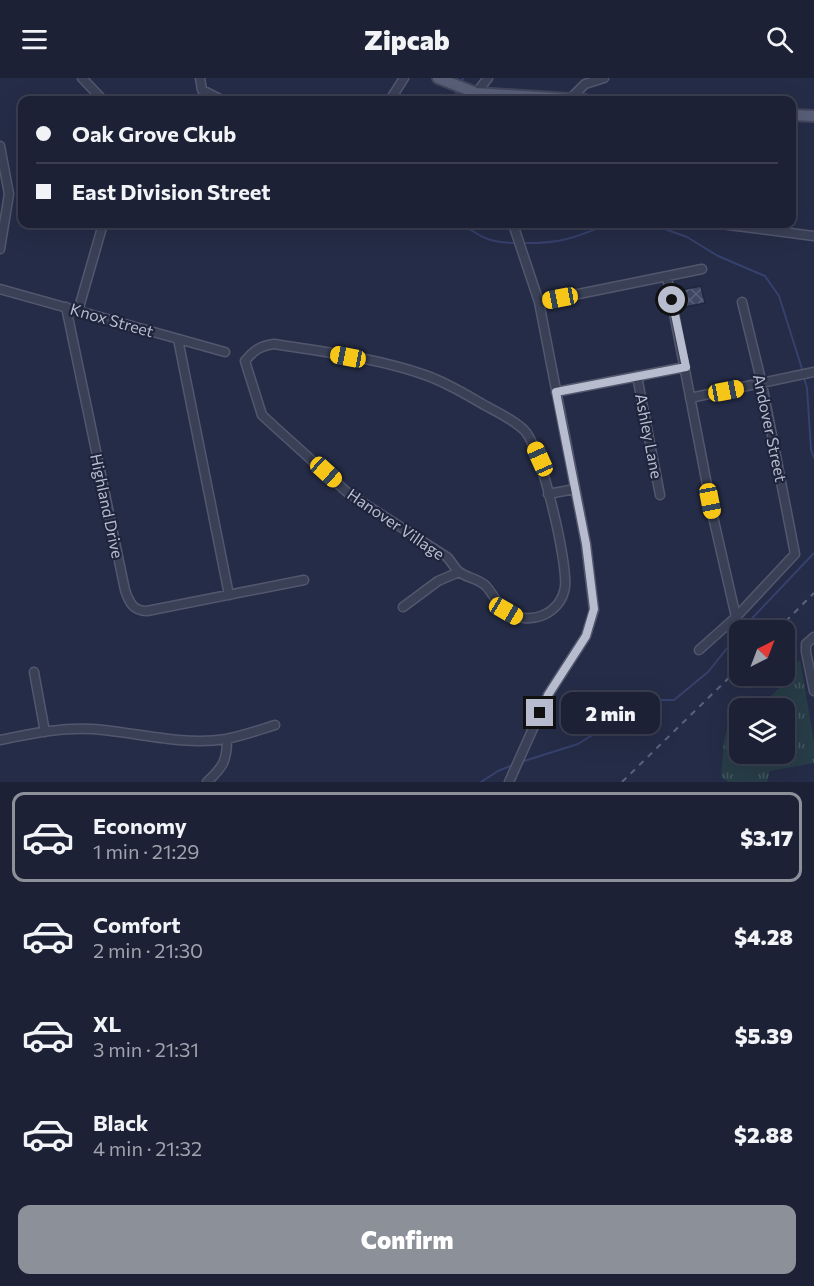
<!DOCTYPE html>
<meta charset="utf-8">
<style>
:root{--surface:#1c2135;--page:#292e41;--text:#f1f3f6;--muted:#a0a3ad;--line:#3a3e50;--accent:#8c9099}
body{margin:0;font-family:Commissioner,sans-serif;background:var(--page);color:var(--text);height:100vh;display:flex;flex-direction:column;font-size:22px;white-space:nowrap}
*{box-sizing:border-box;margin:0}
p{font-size:20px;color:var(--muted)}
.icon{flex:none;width:33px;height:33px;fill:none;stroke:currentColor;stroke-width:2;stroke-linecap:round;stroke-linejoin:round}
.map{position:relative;height:704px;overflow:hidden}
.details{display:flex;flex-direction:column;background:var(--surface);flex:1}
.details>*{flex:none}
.guide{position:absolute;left:18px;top:18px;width:778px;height:132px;border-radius:12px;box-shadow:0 6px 24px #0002,0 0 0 2px var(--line);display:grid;align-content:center;height:132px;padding:0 18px;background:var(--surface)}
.needle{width:39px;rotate:42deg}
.fabs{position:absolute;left:729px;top:542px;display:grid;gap:12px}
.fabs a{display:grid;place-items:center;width:66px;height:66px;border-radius:12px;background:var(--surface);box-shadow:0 6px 24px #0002,0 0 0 2px var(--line);font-size:30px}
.end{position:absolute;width:27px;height:27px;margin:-14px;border:8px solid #b8bccf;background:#111;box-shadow:0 0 0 3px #111}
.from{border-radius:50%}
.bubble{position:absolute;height:42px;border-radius:12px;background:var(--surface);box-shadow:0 6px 24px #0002,0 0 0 2px var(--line);font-size:20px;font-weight:800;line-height:42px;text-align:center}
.car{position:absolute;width:18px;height:36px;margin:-18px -9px;border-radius:8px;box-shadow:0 0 4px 2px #0007;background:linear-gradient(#f5c518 24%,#345 0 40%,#f5c518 0 76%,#345 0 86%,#f5c518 0)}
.guide b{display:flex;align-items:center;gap:21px;height:57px;font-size:22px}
.guide b+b{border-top:2px solid var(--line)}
.guide i{width:15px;height:15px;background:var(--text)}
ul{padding:10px 0 0;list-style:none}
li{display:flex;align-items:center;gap:18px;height:90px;margin:0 12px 9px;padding:0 6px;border:3px solid transparent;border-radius:12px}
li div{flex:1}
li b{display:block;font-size:22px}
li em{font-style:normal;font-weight:800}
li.current{border-color:var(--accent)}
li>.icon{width:54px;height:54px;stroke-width:1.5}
.button{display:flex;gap:12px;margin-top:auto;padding:12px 18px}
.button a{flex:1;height:69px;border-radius:12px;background:var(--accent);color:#fff;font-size:24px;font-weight:800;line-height:69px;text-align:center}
header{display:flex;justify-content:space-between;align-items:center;height:78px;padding:0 18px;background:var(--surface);font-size:27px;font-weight:800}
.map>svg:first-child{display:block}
</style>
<header><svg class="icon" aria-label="menu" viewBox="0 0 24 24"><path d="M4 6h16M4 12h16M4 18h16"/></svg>Zipcab<svg class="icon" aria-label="search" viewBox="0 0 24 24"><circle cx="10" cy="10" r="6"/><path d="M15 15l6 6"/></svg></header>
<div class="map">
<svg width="814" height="704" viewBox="0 0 814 704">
<defs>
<pattern id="grass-tufts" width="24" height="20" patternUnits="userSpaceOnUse" patternTransform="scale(1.5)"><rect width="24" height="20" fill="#273d47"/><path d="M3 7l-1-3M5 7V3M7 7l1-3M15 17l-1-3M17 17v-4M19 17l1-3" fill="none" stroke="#445760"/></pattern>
<pattern id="building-cross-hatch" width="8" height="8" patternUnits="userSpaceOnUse" patternTransform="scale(1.5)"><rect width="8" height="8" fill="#3f4764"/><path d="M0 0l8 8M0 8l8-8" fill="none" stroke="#596079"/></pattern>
</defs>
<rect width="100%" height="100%" fill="#252c47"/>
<path fill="url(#grass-tufts)" d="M 800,581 L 814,664 L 814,685 L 770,693 L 767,704 L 728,704 L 721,699 L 724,662 L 731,636 L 739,632 L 740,675 L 784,675 L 784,630 L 745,630 L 768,621 L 780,609 Z"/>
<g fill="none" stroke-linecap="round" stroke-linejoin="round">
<path stroke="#36416d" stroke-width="2" d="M 460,6 L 463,0
M 453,22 L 458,11
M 462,146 C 482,160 491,165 516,165
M 638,146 L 659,149 L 687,159 L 718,178 L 765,198 L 779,218 L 803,294
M 521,165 C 560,166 574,160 608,146
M 804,300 L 807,310 L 811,372 L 814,380
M 741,552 L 814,475
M 521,684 L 578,666 L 607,648 L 627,628 L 639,622 L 674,622 L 708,594 L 740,554
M 481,704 L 498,693 L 513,687"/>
</g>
<path fill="url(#building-cross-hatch)" stroke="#21263d" stroke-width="1.5" d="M 701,208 L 705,225 L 685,229 L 681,212 Z"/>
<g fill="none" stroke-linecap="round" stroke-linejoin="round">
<defs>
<path id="minor" d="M 82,0 L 103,22
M 200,0 L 202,12 L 222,22
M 570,21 L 585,6 L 604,0
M 390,22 L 404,0
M 475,22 L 476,15 L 488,0
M 0,68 L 9,116 L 0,171
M 721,146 L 814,158
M 667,199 L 714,443 L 736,539
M 0,211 L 225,274
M 539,224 L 702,191
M 66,229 L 125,512 C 129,524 133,533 147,533 L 304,502
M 78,233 L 103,146
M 178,261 L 229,517
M 274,266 C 324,274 377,280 425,297 C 446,304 467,317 486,328 C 499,335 514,342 524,352 C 541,368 568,485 565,509 C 561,537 528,549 506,533 C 497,526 493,516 486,508 C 478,500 466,500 458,493 C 454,489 451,483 447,479 L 348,415 L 275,349 L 262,337 L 245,283 C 254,272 260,268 274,266 Z
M 637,298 L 660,417
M 556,314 L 685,289
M 690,320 L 814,294
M 548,416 L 575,411
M 403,529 L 438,503 L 459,494
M 814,559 L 806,566 L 806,574 L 814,613
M 699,572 L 736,539 L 795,476 L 762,306 L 742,224
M 34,594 L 45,654
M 0,662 C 30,656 62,649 92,651 C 137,654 181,668 226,661 C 242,658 259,652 275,647
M 207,704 C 223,689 227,683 227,661
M 509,704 L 548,617 L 586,558 L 594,532 L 586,466 L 539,224 L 513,146"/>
<path id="major" d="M 438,0 L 476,15 L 585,22
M 792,37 L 814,38"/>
</defs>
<use href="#minor" stroke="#53576d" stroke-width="11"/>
<use href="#major" stroke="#41465c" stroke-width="14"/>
<use href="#minor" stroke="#3a4056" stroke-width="8"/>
<use href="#major" stroke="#585e76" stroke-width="10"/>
<path stroke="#5c627d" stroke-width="2" stroke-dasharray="6 6" stroke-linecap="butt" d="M 777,552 L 814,515
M 622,704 L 740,589"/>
</g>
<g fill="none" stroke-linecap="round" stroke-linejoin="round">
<path stroke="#b8bccf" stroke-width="8" d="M 540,635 L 548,617 L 586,558 L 594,531 L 586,466 L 556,314 L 686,289 L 672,222"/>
</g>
<g text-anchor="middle" stroke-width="4.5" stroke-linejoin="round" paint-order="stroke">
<g font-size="16" fill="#b8bccf" stroke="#1e243b">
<text transform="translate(112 242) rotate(16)" y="6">Knox Street</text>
<text transform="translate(770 350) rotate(78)" y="6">Andover Street</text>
<text transform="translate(649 358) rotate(79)" y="6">Ashley Lane</text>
<text transform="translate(107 428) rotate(78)" y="6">Highland Drive</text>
<text transform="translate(396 446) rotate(34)" y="6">Hanover Village</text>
</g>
</g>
</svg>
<div class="fabs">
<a><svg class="needle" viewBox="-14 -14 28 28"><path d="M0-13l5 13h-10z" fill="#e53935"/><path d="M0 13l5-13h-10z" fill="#a0a3ad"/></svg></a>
<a><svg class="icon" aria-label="layers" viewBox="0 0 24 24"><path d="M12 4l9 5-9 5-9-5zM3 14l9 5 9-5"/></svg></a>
</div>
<i class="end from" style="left:672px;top:222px"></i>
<i class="end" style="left:540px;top:635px"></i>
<div class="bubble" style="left:561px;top:614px;width:99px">2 min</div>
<i class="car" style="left:560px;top:220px;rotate:259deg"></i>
<i class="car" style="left:348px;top:279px;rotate:281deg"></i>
<i class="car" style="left:726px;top:313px;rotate:79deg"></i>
<i class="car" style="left:540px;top:381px;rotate:336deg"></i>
<i class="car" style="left:326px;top:394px;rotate:132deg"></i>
<i class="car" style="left:710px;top:423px;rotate:169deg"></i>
<i class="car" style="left:506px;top:533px;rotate:120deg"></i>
<div class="guide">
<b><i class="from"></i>Oak Grove Ckub</b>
<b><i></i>East Division Street</b>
</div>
</div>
<section class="details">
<ul>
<li class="current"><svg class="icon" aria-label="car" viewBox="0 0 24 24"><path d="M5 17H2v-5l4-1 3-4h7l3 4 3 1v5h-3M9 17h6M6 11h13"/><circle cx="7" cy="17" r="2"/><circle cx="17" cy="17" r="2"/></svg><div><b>Economy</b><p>1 min · 21:29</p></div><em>$3.17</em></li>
<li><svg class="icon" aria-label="car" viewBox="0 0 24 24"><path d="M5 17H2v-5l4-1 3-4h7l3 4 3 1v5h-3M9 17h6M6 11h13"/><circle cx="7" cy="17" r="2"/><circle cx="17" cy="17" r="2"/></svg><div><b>Comfort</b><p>2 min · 21:30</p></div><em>$4.28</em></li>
<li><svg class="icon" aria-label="car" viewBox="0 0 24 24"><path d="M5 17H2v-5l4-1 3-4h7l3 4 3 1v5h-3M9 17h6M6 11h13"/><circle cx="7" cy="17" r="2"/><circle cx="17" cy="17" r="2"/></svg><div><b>XL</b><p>3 min · 21:31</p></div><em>$5.39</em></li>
<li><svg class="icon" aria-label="car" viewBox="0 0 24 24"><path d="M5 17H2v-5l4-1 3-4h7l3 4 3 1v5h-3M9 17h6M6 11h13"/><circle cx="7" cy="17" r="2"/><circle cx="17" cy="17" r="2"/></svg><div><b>Black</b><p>4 min · 21:32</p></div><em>$2.88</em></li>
</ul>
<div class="button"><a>Confirm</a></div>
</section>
